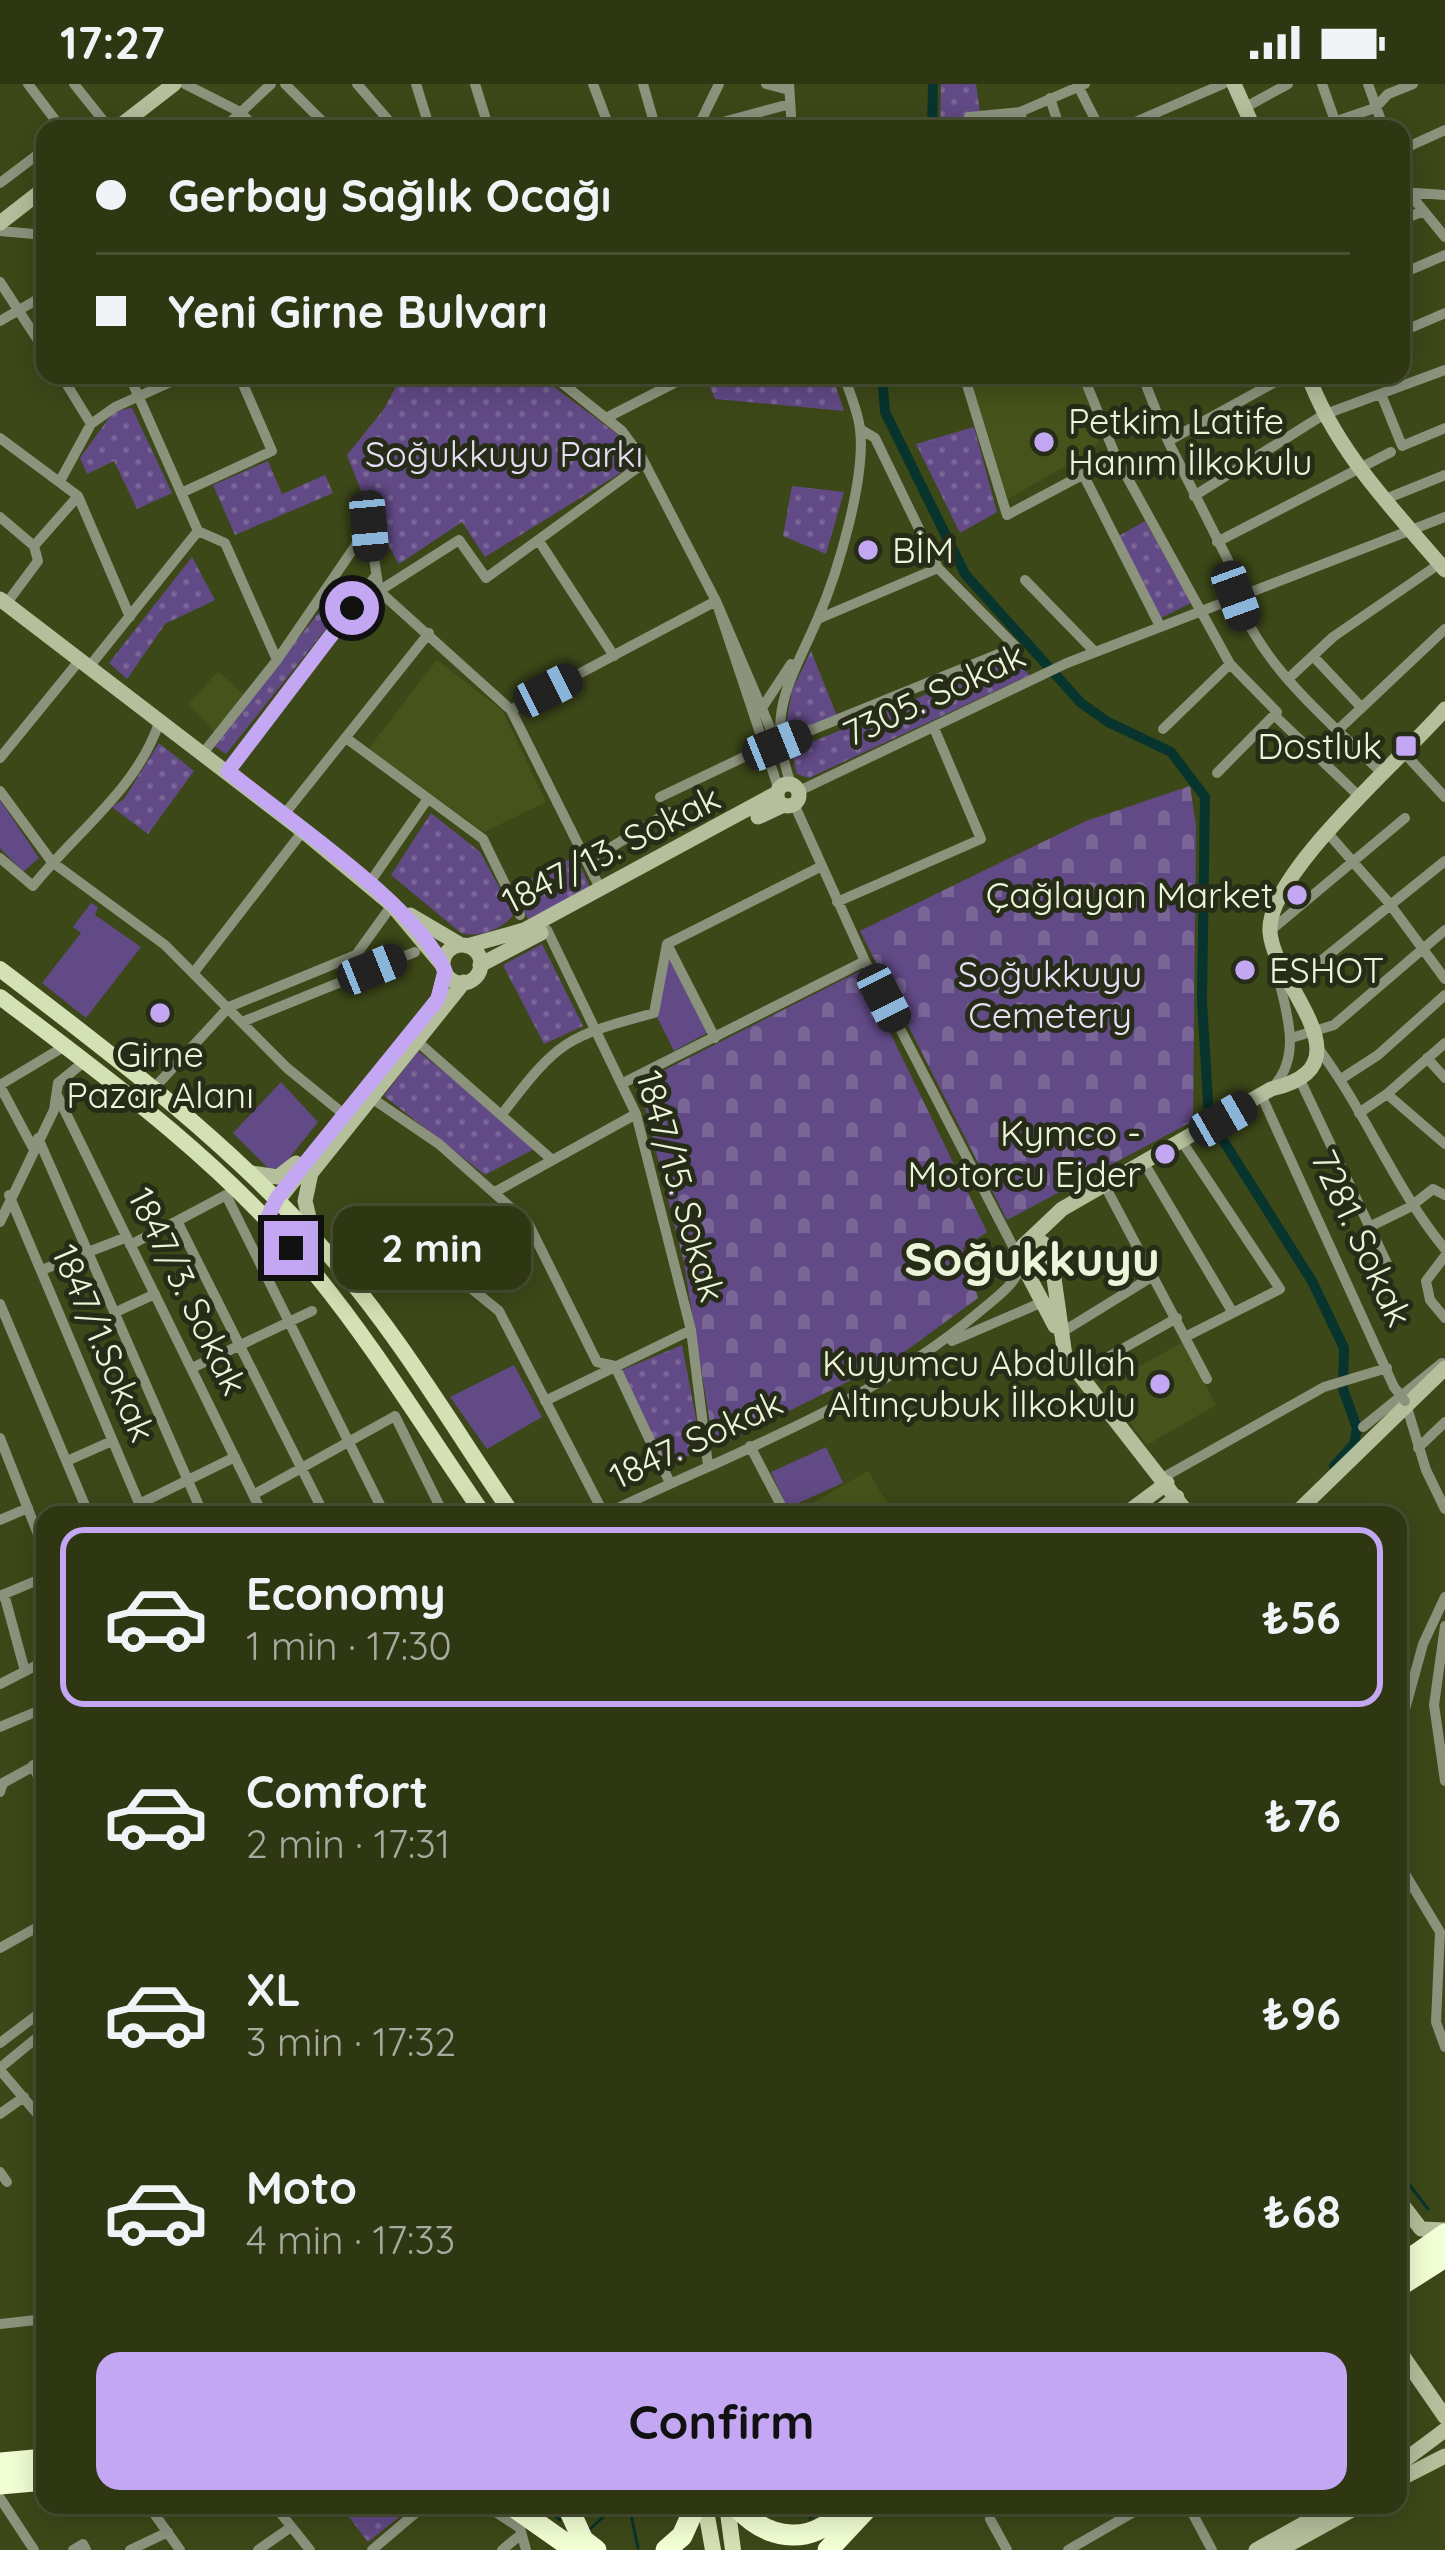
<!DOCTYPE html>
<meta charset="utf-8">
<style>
:root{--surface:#2e3612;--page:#363e1b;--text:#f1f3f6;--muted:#a7ab9f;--line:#495032;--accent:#c3a7f2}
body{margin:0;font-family:Quicksand,sans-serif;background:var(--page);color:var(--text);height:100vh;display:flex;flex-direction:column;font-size:45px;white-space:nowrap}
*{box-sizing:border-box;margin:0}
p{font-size:39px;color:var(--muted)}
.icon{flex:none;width:66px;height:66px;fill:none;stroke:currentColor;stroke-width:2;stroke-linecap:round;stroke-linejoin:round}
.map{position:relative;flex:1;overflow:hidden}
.sheet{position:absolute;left:36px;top:1422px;width:1371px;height:1008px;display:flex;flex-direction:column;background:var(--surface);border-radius:24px;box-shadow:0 6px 30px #0003,0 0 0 3px var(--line)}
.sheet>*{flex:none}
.guide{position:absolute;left:36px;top:36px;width:1374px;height:264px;border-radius:24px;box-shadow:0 6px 30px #0003,0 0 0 3px var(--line);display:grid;align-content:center;height:264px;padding:0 60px;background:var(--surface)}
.end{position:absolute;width:54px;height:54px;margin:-27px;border:15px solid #c3a7f2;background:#111;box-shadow:0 0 0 6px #111}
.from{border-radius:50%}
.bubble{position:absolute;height:84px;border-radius:24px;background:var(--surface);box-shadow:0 6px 30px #0003,0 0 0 3px var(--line);font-size:39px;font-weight:700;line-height:84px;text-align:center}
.car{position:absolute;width:36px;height:72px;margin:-36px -18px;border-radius:15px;box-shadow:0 0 9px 3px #0007;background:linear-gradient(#222 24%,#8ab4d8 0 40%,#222 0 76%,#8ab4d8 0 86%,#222 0)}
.guide b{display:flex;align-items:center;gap:42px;height:114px;font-size:45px}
.guide b+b{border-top:3px solid var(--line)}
.guide i{width:30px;height:30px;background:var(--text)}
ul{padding:21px 0 0;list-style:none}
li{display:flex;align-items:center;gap:36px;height:180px;margin:0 24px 18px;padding:0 36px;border:6px solid transparent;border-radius:24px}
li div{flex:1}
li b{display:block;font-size:45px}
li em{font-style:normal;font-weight:700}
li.selected{border-color:var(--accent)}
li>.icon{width:108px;height:108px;stroke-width:1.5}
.action{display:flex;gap:24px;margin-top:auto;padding:24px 60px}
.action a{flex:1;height:138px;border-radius:24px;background:var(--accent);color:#111;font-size:48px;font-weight:700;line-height:138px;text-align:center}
.status{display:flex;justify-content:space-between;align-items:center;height:84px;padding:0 60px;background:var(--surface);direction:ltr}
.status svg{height:33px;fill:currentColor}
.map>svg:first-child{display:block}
</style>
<div class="status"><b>17:27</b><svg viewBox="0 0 49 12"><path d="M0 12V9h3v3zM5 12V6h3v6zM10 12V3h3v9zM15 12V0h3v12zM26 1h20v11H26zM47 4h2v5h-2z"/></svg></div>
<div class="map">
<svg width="1445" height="2466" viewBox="0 0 1445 2466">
<defs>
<pattern id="cemetery-stones" width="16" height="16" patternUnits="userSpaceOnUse" patternTransform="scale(3)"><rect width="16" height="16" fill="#624a86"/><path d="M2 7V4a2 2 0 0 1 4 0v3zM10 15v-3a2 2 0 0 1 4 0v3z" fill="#796596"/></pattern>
<pattern id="park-dots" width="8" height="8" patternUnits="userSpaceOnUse" patternTransform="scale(3)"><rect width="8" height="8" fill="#624a86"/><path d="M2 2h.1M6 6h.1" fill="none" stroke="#796596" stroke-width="1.8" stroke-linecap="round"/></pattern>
</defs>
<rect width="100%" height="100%" fill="#3d4818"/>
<path fill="#46531a" d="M 969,291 L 1081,291 L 1100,350 L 1095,365 L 1008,415 Z
M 437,576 L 502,626 L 546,718 L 484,748 L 368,665 Z
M 218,588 L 245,611 L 216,649 L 188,620 Z
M 1183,1258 L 1216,1321 L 1147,1361 L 1102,1303 Z
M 868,1387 L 894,1431 L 795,1431 L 794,1430 Z"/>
<path fill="#624a86" d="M 0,716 L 39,774 L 23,788 L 0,764 Z
M 91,819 L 98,823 L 95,831 L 141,863 L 86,934 L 42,899 L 81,849 L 73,843 Z
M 669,874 L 707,949 L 674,967 L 657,933 Z
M 281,998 L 318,1038 L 282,1083 L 270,1086 L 233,1049 Z
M 386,1143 L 413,1165 L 378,1208 L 355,1180 Z
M 514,1281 L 542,1333 L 487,1365 L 450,1313 Z
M 826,1363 L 843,1399 L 787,1424 L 771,1388 Z"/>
<path fill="url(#cemetery-stones)" d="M 1190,702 L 1196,741 L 1193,1037 L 1007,1136 L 860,847 L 1086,737 Z
M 860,887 L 987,1148 L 963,1164 L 978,1214 L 896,1274 L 714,1364 L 684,1179 L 639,999 Z"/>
<path fill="url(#park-dots)" d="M 941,0 L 976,0 L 980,28 L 962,45 L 940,45 Z
M 402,291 L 538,291 L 617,350 L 638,378 L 485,473 L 462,438 L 399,480 L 371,432 L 347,371 L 384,325 Z
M 719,291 L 832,291 L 844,327 L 715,315 L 707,295 Z
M 132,324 L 172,409 L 137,425 L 114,377 L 87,390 L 80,374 L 114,327 Z
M 974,343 L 997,428 L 960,449 L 916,360 Z
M 268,377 L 282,410 L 325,391 L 333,409 L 235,451 L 213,401 Z
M 792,402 L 844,408 L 826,470 L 783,452 Z
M 1145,437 L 1191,519 L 1161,534 L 1119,452 Z
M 192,473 L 215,516 L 165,540 L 127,595 L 109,579 Z
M 341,501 L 353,511 L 226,670 L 213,661 Z
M 811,567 L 837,632 L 784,653 L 792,606 Z
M 1011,575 L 1030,591 L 809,694 L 797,690 L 792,671 L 800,663 Z
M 159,659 L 194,687 L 148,750 L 112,723 L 124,715 Z
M 431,729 L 480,768 L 514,830 C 503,845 479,854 461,849 L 391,791 Z
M 576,772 L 590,804 L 528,835 L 512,804 Z
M 542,860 L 583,942 L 544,960 L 503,881 Z
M 418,967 L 538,1063 L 485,1091 L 384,1012 Z
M 682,1261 L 702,1366 L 665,1381 L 622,1286 Z
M 340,2421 L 414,2421 L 368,2458 Z"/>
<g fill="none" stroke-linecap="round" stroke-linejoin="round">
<path stroke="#08342e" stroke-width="3" d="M 1398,2086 L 1428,2125
M 544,2421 L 560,2436
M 629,2421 L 638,2464
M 810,2434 L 828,2421
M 588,2447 L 616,2421"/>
<path stroke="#08342e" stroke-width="10" d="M 932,45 L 933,0
M 882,291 L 885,328 L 965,490 L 1081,619 L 1108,638 L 1171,668 L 1205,713 L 1202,917 L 1209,1034 L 1312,1197 L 1344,1264 L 1343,1305 L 1357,1344 L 1354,1360 L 1334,1382"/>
<path stroke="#8c937d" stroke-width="10" d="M 28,0 L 62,45
M 74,0 L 110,45
M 185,0 L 240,28 L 257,45
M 285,0 L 330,45
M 357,0 L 396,45
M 416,0 L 430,45
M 475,0 L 489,45
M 593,0 L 610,45
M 643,0 L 655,42
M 766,0 L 789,6
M 789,0 L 792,45
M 1077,0 L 1100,45
M 1322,0 L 1335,37
M 1368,0 L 1384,45
M 1050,14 L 1060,45
M 1244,24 L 1288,0
M 1020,28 L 1025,45
M 223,45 L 271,0
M 644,45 L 669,45
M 697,45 L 790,20
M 697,45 L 719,0
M 966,45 L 969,33 L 1020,28 L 1085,0
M 1119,45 L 1223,0
M 1313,45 L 1375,24 L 1388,10 L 1413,0
M 1401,66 L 1445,46
M 1401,87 L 1409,109 L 1445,153
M 0,99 L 45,65
M 1401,108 L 1445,111
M 1401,136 L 1424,127
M 0,147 L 45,151
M 1401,190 L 1445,171
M 0,198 L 45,267
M 0,237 L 45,211
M 1401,248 L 1445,229
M 129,291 L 198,447 L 225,459 L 277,576
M 552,291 L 622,347 L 642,374 L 716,517 L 779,706
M 964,291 L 1007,431 L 1116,373
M 1083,291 L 1116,373 L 1230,580 L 1277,628 L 1217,689
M 1142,291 L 1168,357 L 1244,508
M 1145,299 L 1161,291
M 1381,310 L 1402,362 L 1445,344
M 606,334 L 690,291
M 91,340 L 115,323 L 186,291
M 0,354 L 78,412 L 130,533
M 1168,357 L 1288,291
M 1083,390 L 1160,542
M 60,397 L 91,340 L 61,291
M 181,409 L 272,367 L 239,291
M 1194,412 L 1323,331 L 1445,286
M 1388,414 L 1445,391
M 0,433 L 34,462 L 78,412
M 369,442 L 379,507 L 511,626 L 601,806
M 539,457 L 614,572
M 1217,458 L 1391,368
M 1025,496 L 1095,568
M 379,507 L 459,456 L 486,494 L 644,379
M 1236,512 C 1263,585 1329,637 1384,691
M 716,517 L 777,660 L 1016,563 L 938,484
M 6,520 L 38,477 L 34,462
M 818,535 L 938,484 L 875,354 L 860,345
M 1313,572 L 1361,623
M 89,583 L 198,447
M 1288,595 L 1333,553 L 1442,478
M 762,624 L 791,580
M 511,626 L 716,517
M 1274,631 L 1361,714
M 1163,645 L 1230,580
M 1338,646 L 1445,545
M 346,654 L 483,755 L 520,831
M 204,668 L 277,576 L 369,442
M 1406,671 L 1445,713
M 0,674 L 79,577
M 228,687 L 374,494
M 791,700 C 765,628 790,599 818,534 C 838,488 866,394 860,345 C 858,327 849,308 844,291
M 0,707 L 52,778 L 165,861 L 287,984 L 346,1032
M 799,707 L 1067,579 L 1445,433
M 660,713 L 765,663
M 794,720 L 865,877 L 1020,1176
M 283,732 L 429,549
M 1326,747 L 1389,819 L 1445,895
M 0,774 L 33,802 C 76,748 136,706 159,639
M 587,778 L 669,728
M 368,801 L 427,716
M 837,818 L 981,755 L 934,644
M 547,846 L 636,1030 L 691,1246 L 708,1381
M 1270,847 L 1405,734
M 667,860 L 820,783
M 195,887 L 303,747
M 1290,893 L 1301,893 L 1445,777
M 242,938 L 415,868
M 1291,954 L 1334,941 L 1445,846
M 419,959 L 550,1074
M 1318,964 C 1366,1028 1394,1103 1445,1165
M 1427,974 L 1445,994
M 1341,995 L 1378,971 L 1445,911
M 625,998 L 865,877
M 1301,998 L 1389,1184
M 0,1001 L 65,962
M 0,1002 L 33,1064
M 156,1002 L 229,923 L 356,871 L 392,821
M 1274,1002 C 1304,968 1284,923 1276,883
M 1387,1010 L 1445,959
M 57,1011 L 263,1431
M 1262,1013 L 1394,1303
M 373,1015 L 439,1060 L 528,1139 L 597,1278 L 615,1282 L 670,1399
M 503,1029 C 559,956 565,953 654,929 L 667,860 L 715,954
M 1359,1029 L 1387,1010 L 1445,1060
M 38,1054 L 203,1431
M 1181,1056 L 1280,1205 L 1187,1252
M 1144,1079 L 1233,1229
M 1105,1102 L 1207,1295
M 495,1108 L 636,1030
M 9,1111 L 144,1431
M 383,1133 L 499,1227 L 604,1430
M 0,1138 L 54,1026 L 58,999 L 85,977
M 1369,1143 L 1410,1123 L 1433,1105 L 1445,1111
M 130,1161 L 177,1137
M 1445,1172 L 1426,1197 L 1430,1216 L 1445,1234
M 42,1186 L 127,1153
M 0,1220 L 89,1431
M 116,1228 L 155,1210
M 1059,1250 L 1153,1192
M 952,1257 L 1045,1217
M 192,1284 L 312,1227
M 1078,1290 L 1177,1234
M 545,1317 L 691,1246
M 1405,1317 L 1426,1386 L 1445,1425
M 1363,1343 L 1442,1279
M 0,1354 L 45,1468
M 750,1362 L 786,1431
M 1418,1364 L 1445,1338
M 67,1377 L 112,1357
M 1164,1393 L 1324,1303 L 1387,1284
M 253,1411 L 395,1332 L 444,1431
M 139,1420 L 235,1373
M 325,1431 L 177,1137 L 226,1111 L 385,1431
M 603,1431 C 732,1369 868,1322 979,1228 C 995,1214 1015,1202 1021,1181
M 0,1436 L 28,1424
M 4,1510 L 25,1587
M 0,1512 L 45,1493
M 1445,1542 L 1434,1621 L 1445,1697
M 0,1600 L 45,1577
M 0,1643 L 45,1624
M 1398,1651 L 1423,1560 L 1445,1513
M 1398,1657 L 1404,1694 L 1398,1715
M 33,1681 L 45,1709
M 0,1708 L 3,1699 L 45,1676
M 1398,1778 L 1440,1848 L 1436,1938 L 1445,1963
M 0,1864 L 45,1839
M 0,1959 L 45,1925
M 0,1984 L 45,1947
M 0,1986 L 45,2039
M 0,2030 L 24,2013
M 1398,2075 L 1398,2077
M 0,2088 L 7,2098
M 0,2240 L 45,2235
M 0,2414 L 34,2466
M 148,2421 L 180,2466
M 274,2421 L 310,2466
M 485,2421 L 520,2444 L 526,2466
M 1188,2421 L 1212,2466
M 990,2435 L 1007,2466
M 73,2466 L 83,2460 L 86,2466
M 130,2466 L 168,2448
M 258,2466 L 291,2443
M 372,2466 L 425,2421
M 502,2466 L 519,2452
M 1068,2466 L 1146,2421"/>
<path stroke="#b5bf9c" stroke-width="15" d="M 1234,0 L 1254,45
M 116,45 L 174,0
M 0,139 L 45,104
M 1308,291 C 1335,366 1394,426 1445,486
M 0,515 L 303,747 L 392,821 L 443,882
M777 711a11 11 0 1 1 22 0a11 11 0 1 1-22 0Z
M 758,733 L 784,721
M 410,831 L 461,861
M443 880a19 19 0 1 1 38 0a19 19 0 1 1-38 0Z
M 467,862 L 524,846 L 777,709
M 480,881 L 541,849
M 377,995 L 438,915 L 445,888
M 252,1089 L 278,1093 L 296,1079
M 271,1125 L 338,1041
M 314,1154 L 305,1117 L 311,1089 L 464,898
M1019 1173a16 16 0 1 1 32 0a16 16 0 1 1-32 0Z
M 1023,1162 L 1062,1125 L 1271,1005 C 1373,982 1274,902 1270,848 C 1265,791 1407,670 1445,625
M 1051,1173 L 1065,1272 L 1189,1431
M 1025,1185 L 1055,1242
M 1124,1431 L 1167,1399
M 1155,1431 L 1177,1413
M 1294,1431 L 1445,1284
M 1398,2115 L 1421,2145 L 1445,2146
M 1398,2265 L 1445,2333
M 1398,2381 L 1445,2346
M 1398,2396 L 1445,2372
M 1256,2466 L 1337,2421
M 1279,2466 L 1361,2421"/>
<path stroke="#d4e1b4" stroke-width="16" d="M 0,885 C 117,974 231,1060 329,1171 C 398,1249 454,1345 513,1431
M 0,913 C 112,997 227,1082 316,1191 C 377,1266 429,1352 484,1431
M 705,2421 L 713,2466
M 727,2421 L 733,2466"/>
<path stroke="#f2ffd4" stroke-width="21" d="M 1398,2183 L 1445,2150
M 1398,2203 L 1445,2173
M 0,2379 L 45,2375
M 0,2400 L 45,2396
M 511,2421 L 575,2466
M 567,2421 L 583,2456 L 596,2466
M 735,2421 C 769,2459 815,2463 847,2421
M 666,2466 L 682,2452 L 696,2421
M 828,2466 L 870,2421"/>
<path stroke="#8c937d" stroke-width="10" d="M 1394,1303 L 1405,1317"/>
</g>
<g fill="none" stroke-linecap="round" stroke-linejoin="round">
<path stroke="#c3a7f2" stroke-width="15" d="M 291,1164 L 266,1137 L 277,1114 L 438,915 L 445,887 C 417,821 286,735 228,687 L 352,524"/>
</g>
<g fill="#c3a7f2" stroke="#262c17" stroke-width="4.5">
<circle cx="1044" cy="358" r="12"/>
<circle cx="868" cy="466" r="12"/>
<rect x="1394" y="650" width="24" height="24" rx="6"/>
<circle cx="1297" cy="811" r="12"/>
<circle cx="1245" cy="886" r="12"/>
<circle cx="160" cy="929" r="12"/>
<circle cx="1165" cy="1070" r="12"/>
<circle cx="1160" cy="1300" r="12"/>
</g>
<g text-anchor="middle" stroke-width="10" stroke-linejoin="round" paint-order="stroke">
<g font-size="36" fill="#ecf4d9" stroke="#262c17" text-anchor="end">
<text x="1068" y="350" text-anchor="start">Petkim Latife<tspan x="1068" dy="41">Hanım İlkokulu</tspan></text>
<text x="892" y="479" text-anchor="start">BİM</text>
<text x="1382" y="675">Dostluk</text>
<text x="1273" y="824">Çağlayan Market</text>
<text x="1269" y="899" text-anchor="start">ESHOT</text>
<text x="160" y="983" text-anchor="middle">Girne<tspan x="160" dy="41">Pazar Alanı</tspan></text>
<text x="1141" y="1062">Kymco -<tspan x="1141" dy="41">Motorcu Ejder</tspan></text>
<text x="1136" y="1292">Kuyumcu Abdullah<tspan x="1136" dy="41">Altınçubuk İlkokulu</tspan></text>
</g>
<g font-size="36" fill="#e6def4" stroke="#262c17">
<text x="504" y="383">Soğukkuyu Parkı</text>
<text x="1050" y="903">Soğukkuyu<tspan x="1050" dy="41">Cemetery</tspan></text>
</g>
<g font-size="36" fill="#ecf4d9" stroke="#262c17">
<text transform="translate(934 610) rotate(-25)" y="13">7305. Sokak</text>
<text transform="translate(611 765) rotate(-27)" y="13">1847/13. Sokak</text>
<text transform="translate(681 1102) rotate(74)" y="13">1847/15. Sokak</text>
<text transform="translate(1362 1154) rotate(65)" y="13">7281. Sokak</text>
<text transform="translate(188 1207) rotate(64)" y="13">1847/3. Sokak</text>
<text transform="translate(104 1259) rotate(67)" y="13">1847/1.Sokak</text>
<text transform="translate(696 1355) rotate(-25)" y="13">1847. Sokak</text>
</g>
<g font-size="48" font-weight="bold" fill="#ecf4d9" stroke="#262c17">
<text x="1032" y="1192">Soğukkuyu</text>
</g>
</g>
</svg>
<i class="end from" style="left:352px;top:524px"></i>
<i class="end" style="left:291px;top:1164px"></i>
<div class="bubble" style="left:333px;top:1122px;width:198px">2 min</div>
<i class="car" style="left:369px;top:442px;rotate:175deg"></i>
<i class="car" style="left:1236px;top:512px;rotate:160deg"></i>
<i class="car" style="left:548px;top:606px;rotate:63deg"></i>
<i class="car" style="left:777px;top:661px;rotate:68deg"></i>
<i class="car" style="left:372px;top:885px;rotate:68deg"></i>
<i class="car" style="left:884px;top:914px;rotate:153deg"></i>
<i class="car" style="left:1223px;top:1035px;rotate:60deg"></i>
<div class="guide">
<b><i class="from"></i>Gerbay Sağlık Ocağı</b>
<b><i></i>Yeni Girne Bulvarı</b>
</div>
<section class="sheet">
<ul>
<li class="selected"><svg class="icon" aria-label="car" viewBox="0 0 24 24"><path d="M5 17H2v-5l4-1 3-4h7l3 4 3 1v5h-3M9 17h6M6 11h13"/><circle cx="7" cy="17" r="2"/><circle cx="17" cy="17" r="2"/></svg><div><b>Economy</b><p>1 min · 17:30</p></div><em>₺56</em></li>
<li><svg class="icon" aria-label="car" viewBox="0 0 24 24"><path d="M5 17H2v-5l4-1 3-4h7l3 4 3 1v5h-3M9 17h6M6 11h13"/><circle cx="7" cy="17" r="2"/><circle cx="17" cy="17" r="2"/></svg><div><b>Comfort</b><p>2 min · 17:31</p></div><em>₺76</em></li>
<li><svg class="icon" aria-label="car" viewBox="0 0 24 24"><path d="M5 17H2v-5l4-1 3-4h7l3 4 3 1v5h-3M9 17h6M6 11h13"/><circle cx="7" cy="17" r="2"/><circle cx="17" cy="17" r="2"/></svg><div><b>XL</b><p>3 min · 17:32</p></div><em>₺96</em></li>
<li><svg class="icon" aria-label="car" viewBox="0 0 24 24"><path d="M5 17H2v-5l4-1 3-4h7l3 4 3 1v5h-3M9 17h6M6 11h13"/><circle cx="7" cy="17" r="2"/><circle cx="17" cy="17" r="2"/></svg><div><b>Moto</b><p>4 min · 17:33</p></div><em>₺68</em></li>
</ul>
<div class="action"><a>Confirm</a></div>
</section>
</div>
